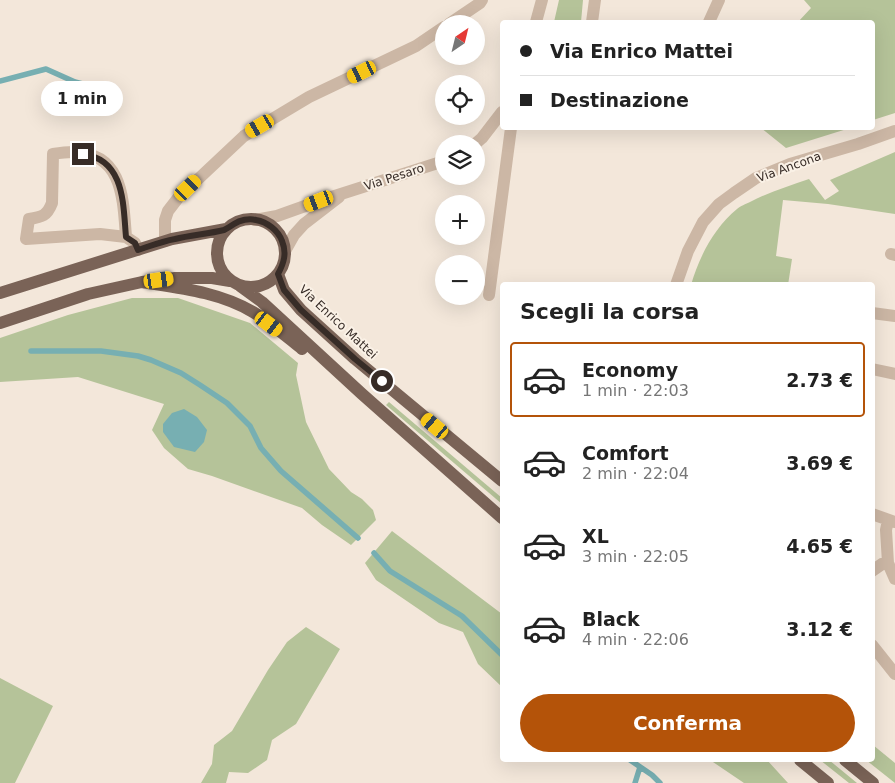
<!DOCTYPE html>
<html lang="it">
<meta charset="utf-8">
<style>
:root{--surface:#fff;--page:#f2f2f2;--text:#222;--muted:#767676;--line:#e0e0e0;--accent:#b45309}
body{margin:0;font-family:"DejaVu Sans",sans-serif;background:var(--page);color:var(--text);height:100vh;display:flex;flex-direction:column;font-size:19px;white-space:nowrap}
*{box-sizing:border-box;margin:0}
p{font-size:16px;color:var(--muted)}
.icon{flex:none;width:28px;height:28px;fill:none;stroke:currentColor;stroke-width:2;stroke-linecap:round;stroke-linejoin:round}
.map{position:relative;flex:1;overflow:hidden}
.drawer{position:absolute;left:500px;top:282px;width:375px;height:480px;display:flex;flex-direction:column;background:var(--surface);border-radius:5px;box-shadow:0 5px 20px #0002}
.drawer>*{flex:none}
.hud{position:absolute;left:500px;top:20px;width:375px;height:110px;border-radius:5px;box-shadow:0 5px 20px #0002;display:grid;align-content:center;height:110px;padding:0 20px;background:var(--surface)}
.needle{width:32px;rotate:35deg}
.controls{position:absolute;left:435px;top:15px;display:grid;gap:10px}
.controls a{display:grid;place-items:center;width:50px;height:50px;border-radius:50%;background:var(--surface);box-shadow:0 5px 20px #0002;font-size:25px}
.end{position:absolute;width:22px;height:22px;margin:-11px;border:6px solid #372c27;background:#fff;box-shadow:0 0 0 2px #fff}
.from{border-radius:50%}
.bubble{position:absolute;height:35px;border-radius:18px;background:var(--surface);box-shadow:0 5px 20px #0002;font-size:16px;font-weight:700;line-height:35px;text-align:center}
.car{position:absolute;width:15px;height:30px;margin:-15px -8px;border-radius:6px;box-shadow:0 0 4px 1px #0007;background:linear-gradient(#f5c518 24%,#345 0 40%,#f5c518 0 76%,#345 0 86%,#f5c518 0)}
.hud b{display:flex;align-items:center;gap:18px;height:48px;font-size:19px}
.hud b+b{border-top:1px solid var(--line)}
.hud i{width:12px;height:12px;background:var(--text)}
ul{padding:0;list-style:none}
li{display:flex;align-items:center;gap:15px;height:75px;margin:0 10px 8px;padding:0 10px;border:2px solid transparent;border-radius:5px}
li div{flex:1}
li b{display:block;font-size:19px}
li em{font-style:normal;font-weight:700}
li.selected{border-color:var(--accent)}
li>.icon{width:45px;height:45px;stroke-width:1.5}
h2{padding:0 20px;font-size:22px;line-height:60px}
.button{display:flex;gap:10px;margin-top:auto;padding:10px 20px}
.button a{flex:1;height:58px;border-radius:30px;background:var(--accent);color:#fff;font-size:20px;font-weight:700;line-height:58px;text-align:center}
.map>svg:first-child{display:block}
</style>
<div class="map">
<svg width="895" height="783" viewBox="0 0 895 783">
<rect width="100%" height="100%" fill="#f3e7da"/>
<path fill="#b5c399" d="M 559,0 L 583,0 L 581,22 L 554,22 Z
M 804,0 L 895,0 L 895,113 L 873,120 L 872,22 L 798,22 L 811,8 Z
M 761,128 L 850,128 L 786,148 Z
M 895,152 L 895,214 L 828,204 L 783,200 L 776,256 L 792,259 L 788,285 L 691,285 C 699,257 714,228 737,209 C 740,206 746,204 750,202 C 769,192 789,186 809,179 L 825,200 L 839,191 L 830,180 Z
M 132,298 L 178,298 L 250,323 L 298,363 L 296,375 L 306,422 L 329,469 L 351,492 L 362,499 L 373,510 L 376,520 L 351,545 L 322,525 L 302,508 L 212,476 L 188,469 L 164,448 L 152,430 L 164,404 L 78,377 L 0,382 L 0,338 L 68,315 Z
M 389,402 L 502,498 L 502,504 L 386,405 Z
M 392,531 L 502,614 L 502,687 L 478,664 L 463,632 L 439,623 L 376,580 L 365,563 Z
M 306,627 L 340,649 L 296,724 L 272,740 L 267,760 L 248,773 L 229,772 L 226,783 L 201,783 L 212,764 L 214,745 L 232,731 L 268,670 L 287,642 Z
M 0,678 L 53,706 L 15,783 L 0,783 Z
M 873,745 L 895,763 L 895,783 L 866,760 L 872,760 Z
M 710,760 L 767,760 L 788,783 L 744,783 Z
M 820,760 L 829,760 L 857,783 L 849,783 Z"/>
<path fill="#77afb2" d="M 184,409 L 197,417 L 207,430 L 204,442 L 195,452 L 174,447 L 163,432 L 163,424 L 172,413 Z"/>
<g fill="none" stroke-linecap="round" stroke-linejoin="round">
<path stroke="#77afb2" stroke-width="5.5" d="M 0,81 L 46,69 L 75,82 L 94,87
M 31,351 L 101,351 L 138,356 L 151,360 L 181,373 L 200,385 L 227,403 L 250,426 L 261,448 L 281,471 L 358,538
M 374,553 L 390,571 L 462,616 L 502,655
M 630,760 L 652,775 L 660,783
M 635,783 L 640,767"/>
<path stroke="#ccb7a5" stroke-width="12" d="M 536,22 L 542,0
M 592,22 L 595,0
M 709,22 L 719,0
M 449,24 L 480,3 L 482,0
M 475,144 L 482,138 L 502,112
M 255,220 L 277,216 L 319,201 L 444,161
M 126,237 C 123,198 123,153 73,152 C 66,152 59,153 53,154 L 52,203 C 47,216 42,217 29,219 L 26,239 L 100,234 L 126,237 L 135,243 L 138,250
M 165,241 L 165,220 L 168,211 L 178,198 L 244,136 L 309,97 L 416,46 L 444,27
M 285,251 L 294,235 L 304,224 L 339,197
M 891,254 L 895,255
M 676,285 L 688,251 L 703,222 L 719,204 L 734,193 L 756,178 L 790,164 L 858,144 L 895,131
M 489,295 L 511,128
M 872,313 L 895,316
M 872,369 L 895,374
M 872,514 L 895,522
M 888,520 L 886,530 L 888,563 L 895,579
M 872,571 L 882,564 L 888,563
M 872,645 L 895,674"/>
<path stroke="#7a6357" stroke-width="12" d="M217 253a34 34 0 1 1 68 0a34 34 0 1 1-68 0Z
M 278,274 L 284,290 L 301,310 L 355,359 L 502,481
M 142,282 C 180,288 219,292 253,312 C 270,322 287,337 302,349
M 240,286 L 262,302 L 362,394 L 502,518
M 0,293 L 172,239 L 226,229
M 0,323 L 88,294 L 142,282 L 175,278 L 212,278 L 230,281
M 800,760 L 828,783
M 845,760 L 873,783"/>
</g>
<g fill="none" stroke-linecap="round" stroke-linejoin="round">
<path stroke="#372c27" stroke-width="6" d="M 83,154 C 125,160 123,204 126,237 L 135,243 L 138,250 C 150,246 163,241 175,239 C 191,235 208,234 224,230 C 228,228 231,226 234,224 C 240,220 249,218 256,220 C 267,222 278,230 282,241 C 287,253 284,263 278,274 L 284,290 L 301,310 L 355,359 L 382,381"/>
</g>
<g text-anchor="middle" stroke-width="4" stroke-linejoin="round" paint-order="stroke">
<g font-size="12" fill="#372c27" stroke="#faf1e6">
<text transform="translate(789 167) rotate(-20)" y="4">Via Ancona</text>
<text transform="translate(394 177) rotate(-18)" y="4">Via Pesaro</text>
<text transform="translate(338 322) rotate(43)" y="4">Via Enrico Mattei</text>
</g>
</g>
</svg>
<div class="controls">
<a><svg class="needle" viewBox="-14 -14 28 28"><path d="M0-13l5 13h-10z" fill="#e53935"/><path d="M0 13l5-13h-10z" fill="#767676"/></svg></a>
<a><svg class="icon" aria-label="locate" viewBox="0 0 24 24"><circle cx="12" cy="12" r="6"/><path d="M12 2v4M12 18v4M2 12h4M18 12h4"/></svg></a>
<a><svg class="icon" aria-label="layers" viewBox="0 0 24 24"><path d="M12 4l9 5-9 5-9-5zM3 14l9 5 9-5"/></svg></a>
<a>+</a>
<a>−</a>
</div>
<i class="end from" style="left:382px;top:381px"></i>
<i class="end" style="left:83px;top:154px"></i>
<div class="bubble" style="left:41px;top:81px;width:82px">1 min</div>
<i class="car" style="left:362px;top:72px;rotate:244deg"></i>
<i class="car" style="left:260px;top:126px;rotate:240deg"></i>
<i class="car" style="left:188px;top:188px;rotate:46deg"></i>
<i class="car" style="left:319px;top:201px;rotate:249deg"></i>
<i class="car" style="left:159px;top:280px;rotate:82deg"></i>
<i class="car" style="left:269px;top:324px;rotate:127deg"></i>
<i class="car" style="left:435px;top:426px;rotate:310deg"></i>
<div class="hud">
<b><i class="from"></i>Via Enrico Mattei</b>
<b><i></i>Destinazione</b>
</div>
<section class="drawer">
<h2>Scegli la corsa</h2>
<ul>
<li class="selected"><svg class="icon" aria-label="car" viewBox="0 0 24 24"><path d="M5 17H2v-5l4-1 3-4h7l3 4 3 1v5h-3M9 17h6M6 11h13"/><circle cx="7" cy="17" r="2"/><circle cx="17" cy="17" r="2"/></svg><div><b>Economy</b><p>1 min · 22:03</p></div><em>2.73 €</em></li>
<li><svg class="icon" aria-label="car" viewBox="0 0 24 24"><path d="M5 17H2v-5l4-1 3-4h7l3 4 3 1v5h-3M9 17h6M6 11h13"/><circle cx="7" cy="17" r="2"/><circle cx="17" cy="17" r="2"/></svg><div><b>Comfort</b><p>2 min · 22:04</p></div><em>3.69 €</em></li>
<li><svg class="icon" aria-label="car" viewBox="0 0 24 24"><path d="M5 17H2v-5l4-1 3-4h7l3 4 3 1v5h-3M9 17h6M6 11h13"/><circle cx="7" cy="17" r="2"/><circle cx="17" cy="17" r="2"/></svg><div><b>XL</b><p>3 min · 22:05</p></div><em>4.65 €</em></li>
<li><svg class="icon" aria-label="car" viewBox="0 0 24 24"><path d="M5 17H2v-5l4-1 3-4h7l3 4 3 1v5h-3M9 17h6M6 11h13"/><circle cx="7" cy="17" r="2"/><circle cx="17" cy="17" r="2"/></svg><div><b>Black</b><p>4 min · 22:06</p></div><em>3.12 €</em></li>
</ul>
<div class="button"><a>Conferma</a></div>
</section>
</div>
